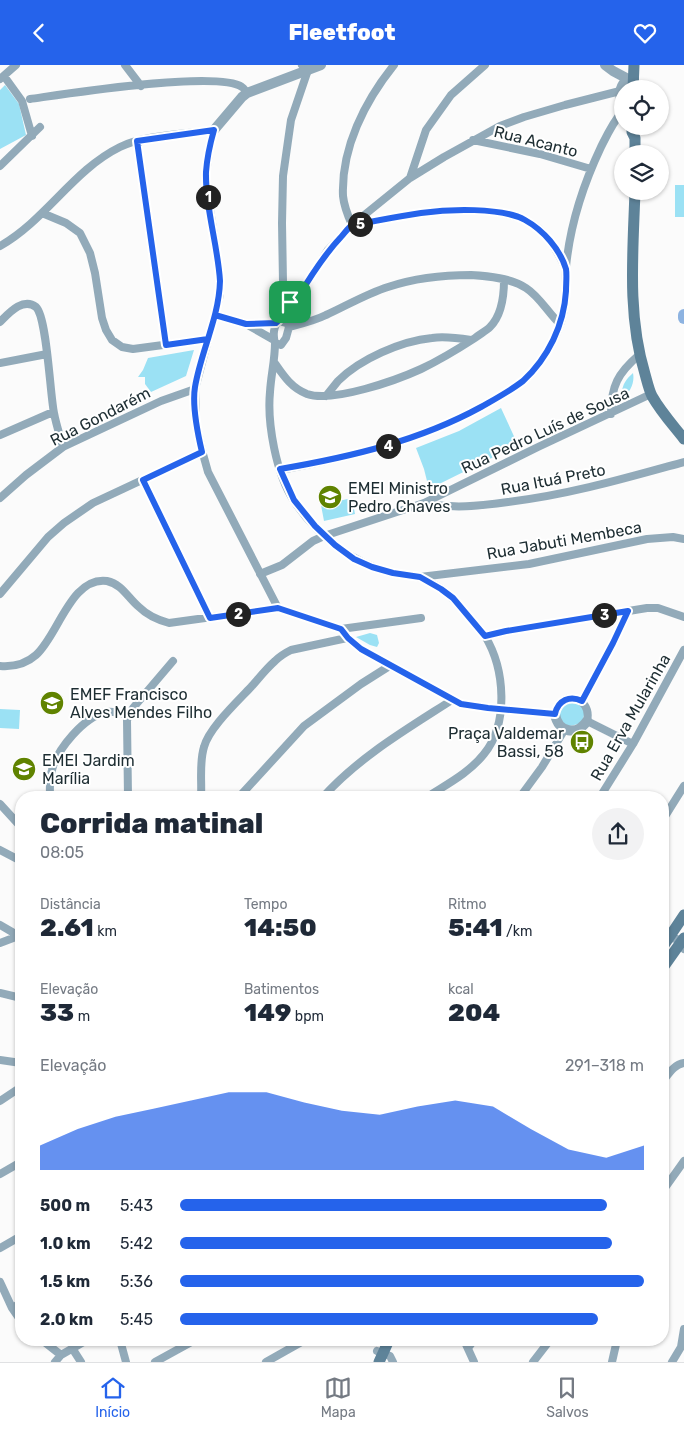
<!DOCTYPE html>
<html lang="pt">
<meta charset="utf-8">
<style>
:root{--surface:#fff;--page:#f2f2f3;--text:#1f2937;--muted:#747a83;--line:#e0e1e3;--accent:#2563eb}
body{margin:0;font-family:Rubik,sans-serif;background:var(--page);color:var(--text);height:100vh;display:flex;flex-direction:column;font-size:19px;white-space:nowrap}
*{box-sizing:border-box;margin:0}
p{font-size:16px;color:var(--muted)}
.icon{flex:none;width:28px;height:28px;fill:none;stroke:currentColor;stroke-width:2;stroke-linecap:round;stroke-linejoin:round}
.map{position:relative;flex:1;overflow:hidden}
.drawer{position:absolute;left:15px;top:726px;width:654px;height:555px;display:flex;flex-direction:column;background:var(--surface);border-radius:20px;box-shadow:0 1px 4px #0004}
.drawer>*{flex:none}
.fabs{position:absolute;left:614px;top:15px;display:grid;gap:10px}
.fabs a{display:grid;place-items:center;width:55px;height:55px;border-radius:50%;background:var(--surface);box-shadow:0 1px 4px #0004;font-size:25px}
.pin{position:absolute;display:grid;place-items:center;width:42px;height:42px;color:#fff;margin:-21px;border-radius:10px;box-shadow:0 2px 8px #0006}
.km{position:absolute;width:25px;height:25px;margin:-12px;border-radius:50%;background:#222;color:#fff;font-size:14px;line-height:25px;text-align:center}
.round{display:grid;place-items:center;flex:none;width:52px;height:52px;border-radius:26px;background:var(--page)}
.headline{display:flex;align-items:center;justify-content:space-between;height:85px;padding:0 25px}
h1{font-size:28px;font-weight:800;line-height:38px}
.metrics{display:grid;grid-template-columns:repeat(3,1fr);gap:8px;height:85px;padding:5px 25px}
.metrics div{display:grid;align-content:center}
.metrics b{font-size:25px;font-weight:800}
.metrics small{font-size:14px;font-weight:400}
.metrics p{font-size:14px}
.chart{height:140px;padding:10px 25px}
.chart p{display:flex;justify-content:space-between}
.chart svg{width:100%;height:90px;margin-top:5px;fill:var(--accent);opacity:.7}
ul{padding:0 25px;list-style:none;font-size:16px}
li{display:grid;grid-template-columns:80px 60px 1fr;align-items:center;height:38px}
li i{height:12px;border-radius:6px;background:var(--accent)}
header{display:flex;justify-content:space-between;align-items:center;height:65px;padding:0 25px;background:var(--accent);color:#fff;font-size:22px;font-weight:800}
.menu{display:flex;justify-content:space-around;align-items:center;height:70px;border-top:1px solid var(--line);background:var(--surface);font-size:14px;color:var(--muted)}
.menu a{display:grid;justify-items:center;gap:2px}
.menu .current{color:var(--accent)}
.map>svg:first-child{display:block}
.park{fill:#9be1f4}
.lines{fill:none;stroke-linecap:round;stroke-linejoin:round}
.river{stroke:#8db3e1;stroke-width:12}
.minor{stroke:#92aab9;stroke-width:8}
.tertiary{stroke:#92aab9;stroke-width:10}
.secondary{stroke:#5e8399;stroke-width:11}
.route-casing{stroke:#fff;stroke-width:10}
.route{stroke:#2563eb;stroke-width:6}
.labels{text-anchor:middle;stroke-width:4;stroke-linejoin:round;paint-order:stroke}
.street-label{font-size:16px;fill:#1d2d32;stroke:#fff}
.poi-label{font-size:16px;fill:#1d2d32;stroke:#fff;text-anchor:start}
</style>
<header><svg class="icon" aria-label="back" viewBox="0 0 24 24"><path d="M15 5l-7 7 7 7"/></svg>Fleetfoot<svg class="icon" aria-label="heart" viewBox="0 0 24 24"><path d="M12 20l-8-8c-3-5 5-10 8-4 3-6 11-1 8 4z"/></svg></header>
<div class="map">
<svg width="684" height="1297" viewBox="0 0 684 1297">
<rect width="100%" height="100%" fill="#fbfbfb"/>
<path class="park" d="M5,20L19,39L26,70L0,84V25Z
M675,120H684V152H675Z
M194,285L186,311L151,327L145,319V312H138L143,305L148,293Z
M633,308C635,318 630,327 623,333C620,323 625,315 633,308Z
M501,343L518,380L429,424L424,404L416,383L459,366Z
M352,433L355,449L324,456L321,440Z
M370,568L377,570L379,578L377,582L370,580L356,572Z
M568,636H577L585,646L582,658L566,662L558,649L561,642Z
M0,644L20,645L19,664L0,663Z"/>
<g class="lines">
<path class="river" d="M684,250V253"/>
<path class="minor" d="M125,0L141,21
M394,0C365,36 341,83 343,131C344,141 348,151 352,160C400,151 497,130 538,163C551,174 559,189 566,204
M4,11L22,36L32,71
M0,14L16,0
M30,34C66,29 217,5 242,22C244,23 246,27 247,28
M473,75L540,89L591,104
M137,76L166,280
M0,101L40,62
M410,113L426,65L451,30L485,0
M42,148L66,158L80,168L90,188L95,208L102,253L106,265L112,275L122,282L133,284L208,274
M0,181C46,155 73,105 120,82C144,70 187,69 214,65L210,80L206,109L207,125L219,203L220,230L195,324L196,357L203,389L208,407L278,543L341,564L421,553
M295,241L288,233L283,217L282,158L283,111L291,55L308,5L302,0
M215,250L246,259L274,275
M279,256L287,258L289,262L286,273L281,280L275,278C273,271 273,261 279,256Z
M279,256L287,240L293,236
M0,257C9,248 23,232 36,242C47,252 50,329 54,348C56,359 60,371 63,382
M248,259L276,258
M289,260L297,234L328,185L352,160L410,113L444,92L500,61L524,52L565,40L620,26
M289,262C301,259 314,256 326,250C346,241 366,229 388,222C415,213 442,210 471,210C489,211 511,213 526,223C540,232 548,248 560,259
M275,278C275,295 271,310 270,327C267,358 276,409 294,436C317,470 351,498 392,508C401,510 410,510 418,512C426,514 435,520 442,524C451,531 458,539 465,548C472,555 480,563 485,571C505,604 509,658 484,689C469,708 447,719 427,732
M274,297C283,310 291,323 307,329C333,338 397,315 421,304C440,295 458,284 475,273C480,269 486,266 490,262C502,250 504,230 504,215
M0,298L47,289
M326,331C330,326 334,321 338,316C360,294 401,276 432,273C445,271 458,273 471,275
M611,349C611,321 618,308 639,290
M0,370L53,347
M281,405C350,392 420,376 482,341C496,333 512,326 524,315C545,295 563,265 565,236C567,224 565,213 566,202C570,160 583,120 601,82C607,70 613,57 622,47
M143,415L210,553
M0,433L26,410L63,382L161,336L195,324
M424,438C454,444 478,441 508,437C568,430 626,413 684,397
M260,509L282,500L313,476L324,471L424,438L538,382L651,329
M420,512L529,499L647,474L673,472L684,474
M0,529L48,472L64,458L93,438L202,387
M341,564L347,573L361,584L461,639L488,643L555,649C559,624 593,631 587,656L633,679
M485,571L506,566L647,543H658L684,552
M0,601C13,602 26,599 36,590C58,571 71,511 107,516C122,519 128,533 139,542C148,551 158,555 169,558L278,543
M582,636L613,578L628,546
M50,732C50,723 49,714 52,705C57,684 84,652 106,647C114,646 121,648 129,650
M128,732L127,655L133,643L173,596
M201,732C202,717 199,698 204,682C209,663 237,637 251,622C259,613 266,604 275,596C280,591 285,588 291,585L347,573
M239,732L304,661L361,619L391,600
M323,732C359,692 407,664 452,635
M520,732L542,702L565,664
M600,732L633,679L684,585
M0,739L21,762
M662,756L684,721
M0,785L21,796
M0,860L19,871
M662,869L670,873L677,874L684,884
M0,878L21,870
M0,928L21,933
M0,995L21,998
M662,1017C669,1009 673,1000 684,998
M0,1036L21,1022
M0,1109L21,1097
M662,1127L684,1096
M0,1183L21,1171
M0,1217L12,1243L21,1256
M12,1243L21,1238
M42,1275L61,1290
M120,1275L126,1297
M464,1275L474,1297
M72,1283L81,1297
M468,1283L474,1275
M377,1286L390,1291L393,1297
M55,1297L61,1290L87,1275
M155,1297L195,1275
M266,1297L305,1275
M533,1297L550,1275
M612,1297L617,1275
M672,1297L681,1282L684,1264"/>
<path class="tertiary" d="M605,0L613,6L628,14
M622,36C618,28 621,19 628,14H634
M214,65L242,32L247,28L321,0
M555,649C558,668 577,671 587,656"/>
<path class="secondary" d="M633,24L634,0
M632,61V67L635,73V89
M635,126C633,187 627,250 645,309C647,316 649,325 652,331C661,347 673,360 684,374
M662,883L684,850
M662,904L684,873
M379,1297L389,1275"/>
</g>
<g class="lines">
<g class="route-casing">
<path id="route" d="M290,237C284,243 283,253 276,258L246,259L215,250L208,274L166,280L137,76L214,65C210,79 207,93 206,107C205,142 218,181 220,216C219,253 201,286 195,322C192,340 198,370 202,387L143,415L210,553L278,543L341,564L348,573L361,584L461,639L488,643L555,649C558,635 570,630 582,636L613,578L628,546L506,566L485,571L453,533L441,524L420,512L393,508L372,502L354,494L335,480L315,461L294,435L280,404C350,392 419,376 481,342C495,334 510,326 523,316C548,293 564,260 566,226C566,219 567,210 566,204C560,184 543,165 525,155C501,142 449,144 421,148C402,151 384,154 365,158C361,159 355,159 351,161C347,164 344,169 341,172C323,191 310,212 297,234L295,241L290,237"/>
</g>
<use href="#route" class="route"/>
</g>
<defs>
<g id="school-disc" transform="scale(1.25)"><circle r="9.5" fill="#608300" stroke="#fff"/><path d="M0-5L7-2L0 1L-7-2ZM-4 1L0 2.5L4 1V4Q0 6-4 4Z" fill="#fff"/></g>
<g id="bus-disc" transform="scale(1.25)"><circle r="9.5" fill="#608300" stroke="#fff"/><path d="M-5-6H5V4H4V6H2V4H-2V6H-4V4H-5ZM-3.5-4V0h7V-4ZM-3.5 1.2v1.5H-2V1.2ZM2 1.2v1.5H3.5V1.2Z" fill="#fff"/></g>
</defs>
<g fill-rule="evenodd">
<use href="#school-disc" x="330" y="432"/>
<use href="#school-disc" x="52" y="638"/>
<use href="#bus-disc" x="582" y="677"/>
<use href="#school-disc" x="24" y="704"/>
</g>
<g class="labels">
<g class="street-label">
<text transform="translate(536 76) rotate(14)" y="6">Rua Acanto</text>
<text transform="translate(100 351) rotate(-27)" y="6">Rua Gondarém</text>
<text transform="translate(545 365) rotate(-25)" y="6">Rua Pedro Luís de Sousa</text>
<text transform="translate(553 414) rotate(-11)" y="6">Rua Ituá Preto</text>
<text transform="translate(564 475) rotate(-10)" y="6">Rua Jabuti Membeca</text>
<text transform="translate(630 652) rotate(-60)" y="6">Rua Erva Mularinha</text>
</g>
<g class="poi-label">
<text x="348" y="429">EMEI Ministro<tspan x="348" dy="18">Pedro Chaves</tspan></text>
<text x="70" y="635">EMEF Francisco<tspan x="70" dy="18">Alves Mendes Filho</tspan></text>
<text x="564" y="674" text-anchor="end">Praça Valdemar<tspan x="564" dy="18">Bassi, 58</tspan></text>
<text x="42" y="701">EMEI Jardim<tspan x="42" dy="18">Marília</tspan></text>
</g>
</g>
</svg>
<div class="fabs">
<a><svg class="icon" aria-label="locate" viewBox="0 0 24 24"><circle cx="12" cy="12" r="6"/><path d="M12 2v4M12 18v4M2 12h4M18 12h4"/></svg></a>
<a><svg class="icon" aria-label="layers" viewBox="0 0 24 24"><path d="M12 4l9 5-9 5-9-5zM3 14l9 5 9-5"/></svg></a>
</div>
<div class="pin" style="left:290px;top:237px;background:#1e9e55"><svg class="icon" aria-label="arrive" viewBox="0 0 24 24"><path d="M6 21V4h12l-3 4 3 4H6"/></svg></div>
<b class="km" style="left:208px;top:132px">1</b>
<b class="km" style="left:238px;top:549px">2</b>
<b class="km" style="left:604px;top:550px">3</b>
<b class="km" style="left:388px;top:381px">4</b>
<b class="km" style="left:360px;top:159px">5</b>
<section class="drawer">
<div class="headline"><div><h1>Corrida matinal</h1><p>08:05</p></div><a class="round"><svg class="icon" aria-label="share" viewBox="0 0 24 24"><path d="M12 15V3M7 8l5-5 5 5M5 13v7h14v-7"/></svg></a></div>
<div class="metrics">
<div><p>Distância</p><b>2.61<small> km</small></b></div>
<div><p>Tempo</p><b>14:50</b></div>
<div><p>Ritmo</p><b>5:41<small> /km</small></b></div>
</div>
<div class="metrics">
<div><p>Elevação</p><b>33<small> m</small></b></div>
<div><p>Batimentos</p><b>149<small> bpm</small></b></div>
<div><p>kcal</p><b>204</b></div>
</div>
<div class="chart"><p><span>Elevação</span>291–318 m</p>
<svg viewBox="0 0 160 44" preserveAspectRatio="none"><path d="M0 44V32L10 24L20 18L30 14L40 10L50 6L60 6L70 11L80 15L90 17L100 13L110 10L120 13L130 24L140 34L150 38L160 32V44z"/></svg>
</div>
<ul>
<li><b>500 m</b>5:43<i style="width:92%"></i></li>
<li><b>1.0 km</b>5:42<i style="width:93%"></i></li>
<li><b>1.5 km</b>5:36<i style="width:100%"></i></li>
<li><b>2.0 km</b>5:45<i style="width:90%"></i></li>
</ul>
</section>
</div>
<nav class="menu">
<a class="current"><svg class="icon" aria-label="home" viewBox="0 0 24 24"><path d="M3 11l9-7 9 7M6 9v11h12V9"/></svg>Início</a>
<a><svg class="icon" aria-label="map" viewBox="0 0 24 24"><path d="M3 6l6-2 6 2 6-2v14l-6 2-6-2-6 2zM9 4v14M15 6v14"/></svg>Mapa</a>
<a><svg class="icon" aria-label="saved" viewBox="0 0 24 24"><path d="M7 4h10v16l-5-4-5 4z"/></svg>Salvos</a>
</nav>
